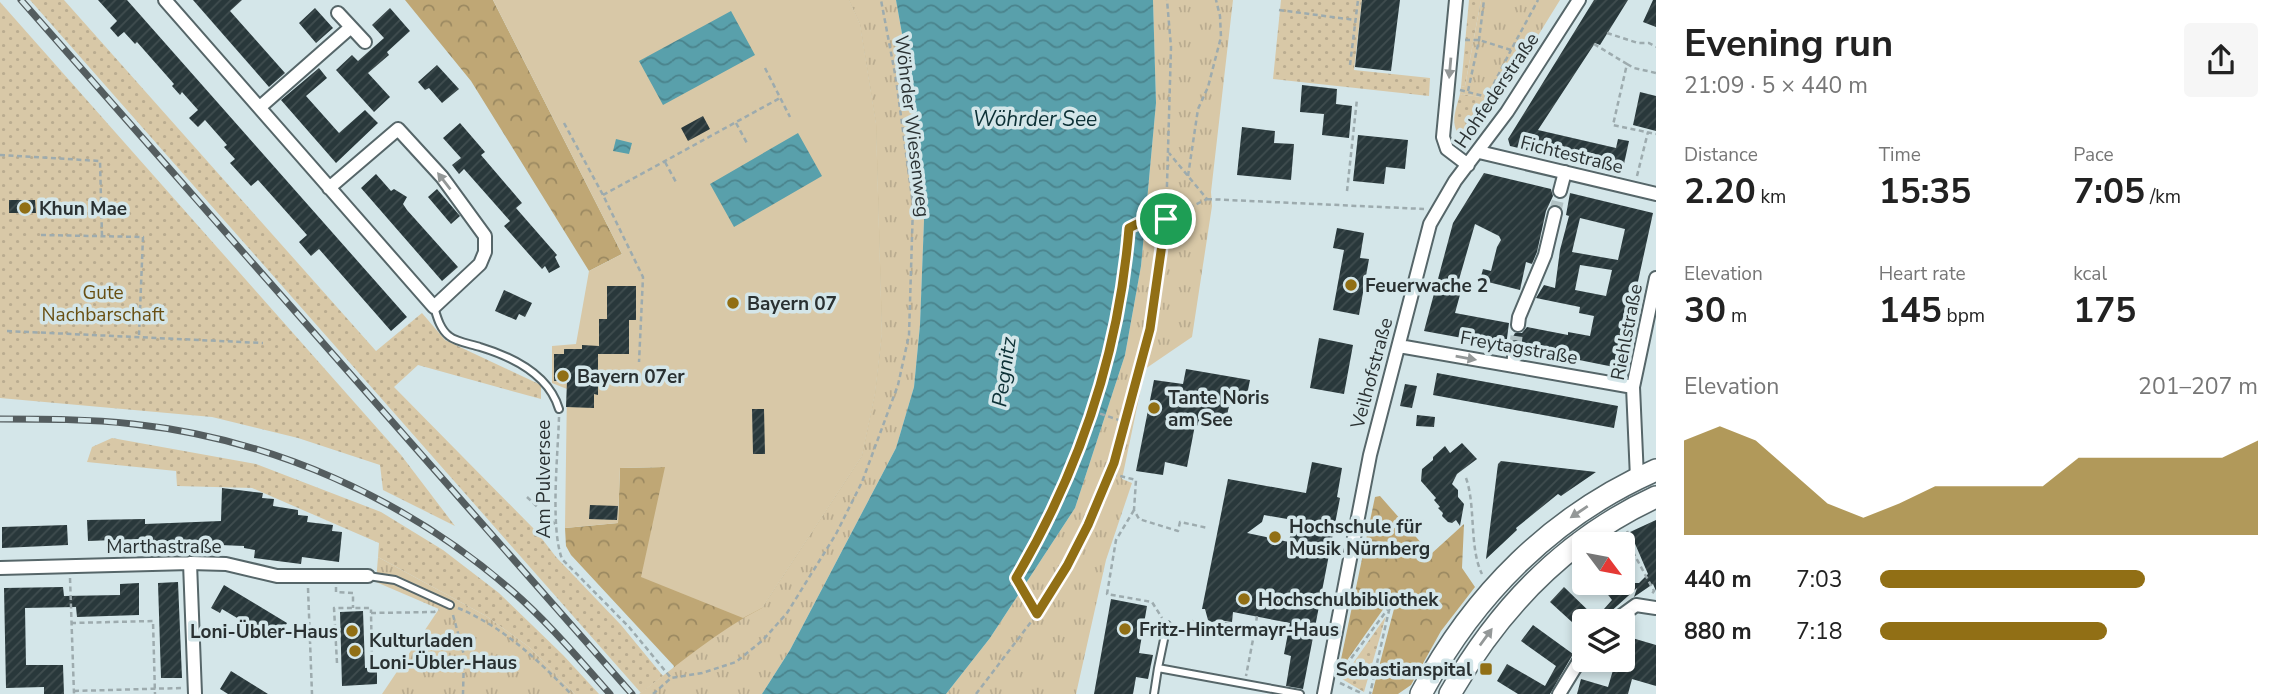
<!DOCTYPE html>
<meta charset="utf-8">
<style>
:root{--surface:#fff;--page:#f6f6f6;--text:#222;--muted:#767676;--accent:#916f15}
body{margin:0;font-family:"Nunito Sans",sans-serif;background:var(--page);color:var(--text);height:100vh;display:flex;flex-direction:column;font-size:26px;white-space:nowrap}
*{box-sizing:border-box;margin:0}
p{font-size:23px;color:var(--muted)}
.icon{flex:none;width:38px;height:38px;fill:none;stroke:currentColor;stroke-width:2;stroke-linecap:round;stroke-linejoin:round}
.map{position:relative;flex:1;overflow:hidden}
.details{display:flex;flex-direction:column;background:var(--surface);width:630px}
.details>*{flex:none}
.needle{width:46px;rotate:122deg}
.buttons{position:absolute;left:1572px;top:532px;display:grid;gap:14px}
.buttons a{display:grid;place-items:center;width:63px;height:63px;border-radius:7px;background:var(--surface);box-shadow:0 4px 10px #0003;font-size:35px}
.pin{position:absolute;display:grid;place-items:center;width:60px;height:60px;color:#fff;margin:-30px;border:4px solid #fff;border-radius:50%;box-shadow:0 2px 7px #0007}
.round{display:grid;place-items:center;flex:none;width:74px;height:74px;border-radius:7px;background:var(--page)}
.summary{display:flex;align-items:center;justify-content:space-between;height:119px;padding:0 28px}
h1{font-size:38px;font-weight:700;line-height:52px}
.stats{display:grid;grid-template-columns:repeat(3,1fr);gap:10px;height:119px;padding:7px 28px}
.stats div{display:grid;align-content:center}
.stats b{font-size:35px;font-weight:700}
.stats small{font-size:19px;font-weight:400}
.stats p{font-size:19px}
.chart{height:196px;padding:14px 28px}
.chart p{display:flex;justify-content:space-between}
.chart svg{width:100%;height:126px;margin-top:7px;fill:var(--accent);opacity:.7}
ul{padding:0 28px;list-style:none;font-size:23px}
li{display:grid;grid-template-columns:112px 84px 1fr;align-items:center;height:52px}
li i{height:18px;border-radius:9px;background:var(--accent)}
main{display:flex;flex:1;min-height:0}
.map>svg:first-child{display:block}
.grass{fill:url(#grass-dots)}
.forest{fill:url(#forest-crowns)}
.park{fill:url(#park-tufts)}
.pitch{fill:#d8c8a7}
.water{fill:url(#water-waves)}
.building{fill:url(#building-hatch);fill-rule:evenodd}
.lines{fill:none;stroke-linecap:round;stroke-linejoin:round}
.minor-tunnel{stroke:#b2c2c4;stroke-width:12;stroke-dasharray:12 6;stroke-linecap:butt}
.service-casing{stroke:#566669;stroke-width:10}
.minor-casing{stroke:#566669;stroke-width:16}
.primary-casing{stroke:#566669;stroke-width:24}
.path{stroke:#9dabae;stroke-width:2.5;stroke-dasharray:5 3.5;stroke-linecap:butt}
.service{stroke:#fff;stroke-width:6}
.minor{stroke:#fff;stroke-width:12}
.primary{stroke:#fff;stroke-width:21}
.rail-casing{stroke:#545d5f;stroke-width:7}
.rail{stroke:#d4e6e9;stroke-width:4.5;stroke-dasharray:13;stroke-linecap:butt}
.oneway{fill:#949898}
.route-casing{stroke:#fff;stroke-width:14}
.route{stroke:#916f15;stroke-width:9}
.poi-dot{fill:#916f15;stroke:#d4e6e9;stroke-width:2.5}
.labels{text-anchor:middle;stroke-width:7;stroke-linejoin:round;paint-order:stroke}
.street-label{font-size:19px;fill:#2a3132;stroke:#d4e6e9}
.poi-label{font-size:19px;font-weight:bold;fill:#2a3132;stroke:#d4e6e9;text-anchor:start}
.park-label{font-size:19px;fill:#684f12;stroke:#d4e6e9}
.water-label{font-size:21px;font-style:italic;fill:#0c3035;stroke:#d4e6e9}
</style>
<main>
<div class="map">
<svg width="1656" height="694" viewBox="0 0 1656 694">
<defs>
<pattern id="grass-dots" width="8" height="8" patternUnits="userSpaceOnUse" patternTransform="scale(1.75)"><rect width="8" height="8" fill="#d8c8a7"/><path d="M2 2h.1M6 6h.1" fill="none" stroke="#baac90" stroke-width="1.8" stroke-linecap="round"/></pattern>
<pattern id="forest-crowns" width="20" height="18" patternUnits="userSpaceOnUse" patternTransform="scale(1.75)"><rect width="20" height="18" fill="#bfa775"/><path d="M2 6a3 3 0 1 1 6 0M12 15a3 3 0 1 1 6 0" fill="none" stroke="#9b8961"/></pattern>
<pattern id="park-tufts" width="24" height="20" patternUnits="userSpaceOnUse" patternTransform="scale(1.75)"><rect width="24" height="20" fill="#d8c8a7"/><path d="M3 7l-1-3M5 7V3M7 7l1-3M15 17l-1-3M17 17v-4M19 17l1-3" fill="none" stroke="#baac90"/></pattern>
<pattern id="water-waves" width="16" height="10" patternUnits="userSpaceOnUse" patternTransform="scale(1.75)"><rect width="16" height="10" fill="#59a0ab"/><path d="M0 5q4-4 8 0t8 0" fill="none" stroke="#4a838c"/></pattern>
<pattern id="building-hatch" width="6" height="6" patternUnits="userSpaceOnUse" patternTransform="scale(1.75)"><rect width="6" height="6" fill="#29383b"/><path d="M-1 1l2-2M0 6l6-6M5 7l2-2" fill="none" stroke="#404d4f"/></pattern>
</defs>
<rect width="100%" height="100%" fill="#d4e6e9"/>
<path class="grass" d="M30,0H64L376,351L422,313L445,340L541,385V399L418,365L394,387L536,531L556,557L621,625L663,676L641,693Z
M1281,0H1362L1354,70L1430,78L1429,96L1273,79Z
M1469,0H1481L1465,86L1461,87Z
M0,2L401,455L455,526L383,490L380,465L298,438L212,417L0,398Z
M1460,94L1481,97L1494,107L1470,138H1463C1448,127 1456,110 1460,94Z
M112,438L256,464L381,512L443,550L499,593L563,655L599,694H575L529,647L486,616L378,557L379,543L252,488L177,486L176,471L87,462L92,447Z
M1386,616L1364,692L1342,679Z"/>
<path class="forest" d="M405,0H493L622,254L589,271L471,81Z
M849,0H896L920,325L762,694L670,684L674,666L571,555L566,546L565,528L618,523L620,468L665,467L762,608L862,456L875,394L882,334L876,123L860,24Z
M1380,496L1431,554L1464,524L1462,568L1475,587L1441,631L1411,685L1398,694H1372L1395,605L1389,601L1343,666L1340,664L1375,497Z"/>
<path class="park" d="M849,0H896L909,73L925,194L920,325L914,387L896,448L790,650L762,694H639C679,664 717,631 762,608L862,456L875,394L882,334L876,123L860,24Z
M1153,0H1233L1211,192L1212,206L1192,337L1145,369L1122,479L1132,483L1106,560L1076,694H946L990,638L1075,508L1125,355L1141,266L1156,103Z
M1481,0H1560L1494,107L1481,97L1460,94L1461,87L1465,86Z
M378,557L486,616L529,647L575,694H382L439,609L376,582Z"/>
<path class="pitch" d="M493,0H849L860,24L876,123L882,334L875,394L862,456L762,608L743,618L641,577L665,467L620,468L618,523L565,528L567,389L552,383V346L576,344L589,271L622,254Z"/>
<path class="water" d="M896,0H1153L1156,103L1141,266L1125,355L1075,508L990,638L946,694H762L790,650L896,448L914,387L920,325L925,194L909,73Z
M731,11L755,55L663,105L639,61Z
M798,133L822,176L734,227L710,184Z
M616,139L632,143L629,154L613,151Z"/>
<path class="building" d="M98,0H127L407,317L391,331L319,249L311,256L299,242L307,235L258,180L251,186L230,163L235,159L224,147L227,145L205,120L198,127L189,118L198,110L182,92L180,95L172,86L174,84L137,42L135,44L124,32L118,37L110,28L117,21Z
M193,0H242L230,11L285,73L269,87Z
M1362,0H1400L1391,71L1355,67Z
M1594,0H1628L1600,45L1595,43L1538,130L1616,148L1618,139L1629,141L1622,173L1510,146L1508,139Z
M1653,0H1656V27L1643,22Z
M315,8L333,28L316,43L299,23Z
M390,8L410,31L387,52L389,55L368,73L390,97L374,112L336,70L352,55L358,61L384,38L372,25Z
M437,65L459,89L442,103L429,88L425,90L418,82Z
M319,68L327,78L306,96L339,133L365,110L378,123L336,163L281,100Z
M1302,85L1337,89L1336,104L1352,106L1349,138L1322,135L1324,114L1300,112Z
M1640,92L1656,96V131L1633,125Z
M703,116L710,129L688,141L681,128Z
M460,123L485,152L481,155L522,203L516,208L557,255L555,257L560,267L549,273L545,266L542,269L504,226L510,221L464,169L459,174L452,165L461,158L443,138Z
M1242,127L1275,131L1274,143L1294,144L1291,180L1237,175Z
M1358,135L1408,140L1405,169L1386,167L1384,184L1353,181Z
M1484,173L1551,189L1553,196L1546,211L1537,252L1532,264L1526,262L1520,290L1480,280L1483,269L1491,271L1497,247L1501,240L1499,236L1475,224L1456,290L1461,291L1455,313L1509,323L1506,346L1424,331L1453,223Z
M376,174L391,191L394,189L407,197L403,204L407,210L458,267L442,281L361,188Z
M437,189L460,216L451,224L428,197Z
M1570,193L1653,213L1619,368L1524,349L1521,341L1511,340L1515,333H1522L1527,327L1568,335V332L1590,336L1594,316L1579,313L1580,307L1536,298L1544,285L1555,288L1560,250L1569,216L1566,215ZM1580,218L1625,229L1618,260L1572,252ZM1580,265L1612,270L1606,296L1575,290Z
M9,200H35L36,213H9Z
M1337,228L1364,233L1360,258L1369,259L1359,315L1333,310L1344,250L1333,248Z
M607,286H636V320H629V354H598V395L594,394V408L566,407L567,381H554V354H564V349H582V345L599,346V319H607Z
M504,290L532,303L525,317L519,314L516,320L495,311Z
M1319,338L1353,345L1344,394L1310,388Z
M1186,369L1250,380L1245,405L1230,402L1224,428L1195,425L1187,467L1165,462L1163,475L1136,471L1154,380L1183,384Z
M1437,373L1618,406L1614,428L1433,395Z
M1405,384L1417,386L1412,408L1400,406Z
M752,409H764L765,454H753Z
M1417,415L1435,417L1434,427L1416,426Z
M1462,443L1477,459L1457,474L1452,484L1458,490V497L1464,504L1460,526L1456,520L1452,523L1448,522L1442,516L1443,513L1438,508L1440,507L1434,500L1436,498L1421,481L1422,469L1433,460V457L1445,446L1450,453Z
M1501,461L1596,472L1561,496L1558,494L1516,528L1517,530L1486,559L1498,464Z
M1312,462L1342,468L1337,497L1340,498L1303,689L1286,686L1291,656L1284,654L1290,623L1233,612L1232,622L1219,620L1212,622L1208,620L1205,609H1202L1228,479L1306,493ZM1264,515L1293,520L1289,542L1247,533L1262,522Z
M222,488L263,493L262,498L274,499L273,506L298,510V515L308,516L307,522L333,525L332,531L342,532L339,562L302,557L301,564L254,558L255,550L244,548V546L220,545V542L157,544L140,543L139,539L88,541L87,520L145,519V524L221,521Z
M590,505L618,506L617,520L589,519Z
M1656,520V591L1653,584L1634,597L1637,588L1608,614L1605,621H1584V633L1550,602L1564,587L1596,618L1612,600L1599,583H1639L1648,574L1630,532Z
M67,525L68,545L2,548V527Z
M178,582L182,678H161L158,583Z
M139,583V615L77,617L76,607L25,608L26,665H63L64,694H44V687L6,688L4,588L63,587L64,596L120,595V584Z
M224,585L287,623L276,641L222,609L220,613L211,608Z
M1111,599L1147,606L1139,653L1153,655L1148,679L1136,677L1133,694H1094Z
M363,611L365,668L377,667V684L342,686L340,612Z
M1533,625L1573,654L1550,694H1518L1497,681L1507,664L1545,686L1556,666L1521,641Z
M1622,635L1656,645V686L1632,679L1628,694H1577L1581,679L1608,687L1616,660H1622Z
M231,671L268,694H228L220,689Z"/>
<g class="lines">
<path class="minor-tunnel" d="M1555,213L1560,191
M1515,348L1518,325"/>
<g class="service-casing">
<path id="service" d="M434,307C437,317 440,329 449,336C456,342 471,344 480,347C513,357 549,375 559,409
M368,576L395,580L450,605
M1167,625L1158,668L1300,694
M1154,694L1158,668"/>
</g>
<g class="minor-casing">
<path id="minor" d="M165,0C255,102 344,205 434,307L480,264L485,252V236L442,177L398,129L329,188
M1456,0L1443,137L1447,149L1468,165
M338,13L365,42
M260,107L351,27
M1479,152L1656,194
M1560,191L1565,172
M1518,325L1519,317L1545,255L1555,213
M1399,346L1633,387
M1513,366L1515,348
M1637,478L1633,387L1656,278
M190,563L195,694
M0,568L190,563L226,564L277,576H368
M1614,621L1636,605L1656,608
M1324,694L1370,455L1430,224L1455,181L1507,112L1579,0
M1559,694L1584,653"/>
</g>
<g class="primary-casing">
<path id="primary" d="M1421,694C1473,595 1553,515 1656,470
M1450,694C1499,608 1565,539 1656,497"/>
</g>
<path class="path" d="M1279,10L1355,20
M1607,33L1638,43H1649L1656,47
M1465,40H1479L1511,50L1538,0
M1594,44L1627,64L1613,125L1656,134
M1627,64L1634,68L1656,73
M1350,65L1358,0
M765,68L790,117
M1460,90L1487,97L1511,50
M1468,91L1479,40L1484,0
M564,123L603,195L643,277L639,362
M736,123L748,145
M0,155L100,161L102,236
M665,162L677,184
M1188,176L1198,109L1208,87L1221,37L1220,16L1216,0
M1637,176L1648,132
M1347,191L1357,99
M603,195L780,98
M1207,199L1424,209
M1166,219L1207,199L1169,153
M1129,227L1130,219
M41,235L143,237L139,335
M7,331L263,343
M1092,411L1125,422
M559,417C558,454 550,527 562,559L629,627L671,678
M1112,474L1136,480L1134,510L1139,519L1178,531L1180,522L1208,528
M1466,478C1476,506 1469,548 1482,574
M527,497L556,525
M1134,510L1116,540L1107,594L1152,602L1162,618
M1627,531L1631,539L1627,541L1654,591L1651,595
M70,578L74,694
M1011,585L1016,578
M336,587V592L353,593V608
M308,588L312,694
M458,608C503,627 537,659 571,694
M1037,614L1016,578C1079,471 1119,352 1129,227L1167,209
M453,615L464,655L463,694
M1192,621L1215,625L1220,622L1255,629L1246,676
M71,623L153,621L155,694
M1255,629L1257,616
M337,663L334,608H371V613
M372,664L371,613L434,612L439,610
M1341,672L1390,606L1370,694
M1340,683L1363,694
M74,691L181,688
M653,694L671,678L702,673L736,662L763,640L787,613L836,534L862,482L898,385L909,335L913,205L896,79L881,0
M976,694L1037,614L1067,566L1114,463L1150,329L1166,219L1171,47L1167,0"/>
<use href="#service" class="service"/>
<use href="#minor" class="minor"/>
<use href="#primary" class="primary"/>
<g class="rail-casing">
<path id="rail" d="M21,0L632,694
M0,419C44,419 89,419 133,424C272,439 405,498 511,590C548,622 578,658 610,694"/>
</g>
<use href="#rail" class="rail"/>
</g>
<defs><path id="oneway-solid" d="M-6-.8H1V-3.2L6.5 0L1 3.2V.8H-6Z" transform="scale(1.75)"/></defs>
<g class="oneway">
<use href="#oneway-solid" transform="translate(1450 68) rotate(95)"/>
<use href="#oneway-solid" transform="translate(444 181) rotate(-128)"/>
<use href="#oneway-solid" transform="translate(1466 358) rotate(10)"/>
<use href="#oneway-solid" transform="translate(1579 512) rotate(146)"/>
<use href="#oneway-solid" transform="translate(1486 637) rotate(-54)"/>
</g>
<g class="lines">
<g class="route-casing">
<path id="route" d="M1167,209L1150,329L1114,463L1088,525L1067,566L1037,614L1016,578C1079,471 1119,352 1129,228Z"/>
</g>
<use href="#route" class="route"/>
</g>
<g class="poi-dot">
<circle cx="25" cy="208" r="7"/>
<circle cx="1351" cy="285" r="7"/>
<circle cx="733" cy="303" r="7"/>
<circle cx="563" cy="376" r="7"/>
<circle cx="1154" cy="408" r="7"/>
<circle cx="1275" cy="537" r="7"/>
<circle cx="1244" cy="599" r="7"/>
<circle cx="1125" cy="629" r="7"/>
<circle cx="352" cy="631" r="7"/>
<circle cx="355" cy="651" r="7"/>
<rect x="1479" y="662" width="14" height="14" rx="3.5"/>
</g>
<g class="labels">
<g class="street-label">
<text transform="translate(1496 90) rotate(-56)" y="7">Hohfederstraße</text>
<text transform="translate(913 126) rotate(83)" y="7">Wöhrder Wiesenweg</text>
<text transform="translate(1572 154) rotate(14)" y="7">Fichtestraße</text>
<text transform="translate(1626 332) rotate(-79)" y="7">Riehlstraße</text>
<text transform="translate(1519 347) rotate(10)" y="7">Freytagstraße</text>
<text transform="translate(1371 373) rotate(-75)" y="7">Veilhofstraße</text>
<text transform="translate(543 479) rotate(-90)" y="7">Am Pulversee</text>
<text x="164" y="553">Marthastraße</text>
</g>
<g class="poi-label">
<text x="39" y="215">Khun Mae</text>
<text x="1365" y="292">Feuerwache 2</text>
<text x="747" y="310">Bayern 07</text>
<text x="577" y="383">Bayern 07er</text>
<text x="1168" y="404">Tante Noris<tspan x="1168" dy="22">am See</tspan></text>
<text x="1289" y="533">Hochschule für<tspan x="1289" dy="22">Musik Nürnberg</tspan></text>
<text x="1258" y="606">Hochschulbibliothek</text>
<text x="1139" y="636">Fritz-Hintermayr-Haus</text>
<text x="338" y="638" text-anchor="end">Loni-Übler-Haus</text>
<text x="369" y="647">Kulturladen<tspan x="369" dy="22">Loni-Übler-Haus</tspan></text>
<text x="1472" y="676" text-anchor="end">Sebastianspital</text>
</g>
<g class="park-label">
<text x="103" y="299">Gute<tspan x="103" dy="22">Nachbarschaft</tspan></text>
</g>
<g class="water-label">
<text x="1035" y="126">Wöhrder See</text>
<text transform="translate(1004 372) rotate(-82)" y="7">Pegnitz</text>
</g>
</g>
</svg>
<div class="buttons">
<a><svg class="needle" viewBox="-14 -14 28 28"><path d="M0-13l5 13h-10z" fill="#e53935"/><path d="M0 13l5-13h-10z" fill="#767676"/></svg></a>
<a><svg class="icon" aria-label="layers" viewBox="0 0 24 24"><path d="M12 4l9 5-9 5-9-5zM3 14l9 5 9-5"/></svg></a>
</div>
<div class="pin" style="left:1166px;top:219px;background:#1e9e55"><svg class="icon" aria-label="arrive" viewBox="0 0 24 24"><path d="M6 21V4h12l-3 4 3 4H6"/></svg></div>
</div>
<section class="details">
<div class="summary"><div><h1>Evening run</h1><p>21:09 · 5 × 440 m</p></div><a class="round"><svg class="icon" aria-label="share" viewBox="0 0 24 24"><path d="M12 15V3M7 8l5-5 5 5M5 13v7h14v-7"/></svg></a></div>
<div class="stats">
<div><p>Distance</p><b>2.20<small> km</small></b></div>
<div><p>Time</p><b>15:35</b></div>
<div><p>Pace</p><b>7:05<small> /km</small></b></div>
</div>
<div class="stats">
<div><p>Elevation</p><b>30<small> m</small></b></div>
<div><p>Heart rate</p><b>145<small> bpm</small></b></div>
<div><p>kcal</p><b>175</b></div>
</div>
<div class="chart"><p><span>Elevation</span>201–207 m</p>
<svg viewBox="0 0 160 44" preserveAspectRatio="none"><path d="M0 44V11L10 6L20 11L30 22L40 33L50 38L60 33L70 27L80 27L90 27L100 27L110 17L120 17L130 17L140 17L150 17L160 11V44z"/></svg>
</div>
<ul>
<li><b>440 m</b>7:03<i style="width:70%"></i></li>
<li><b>880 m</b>7:18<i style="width:60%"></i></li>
</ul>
</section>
</main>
